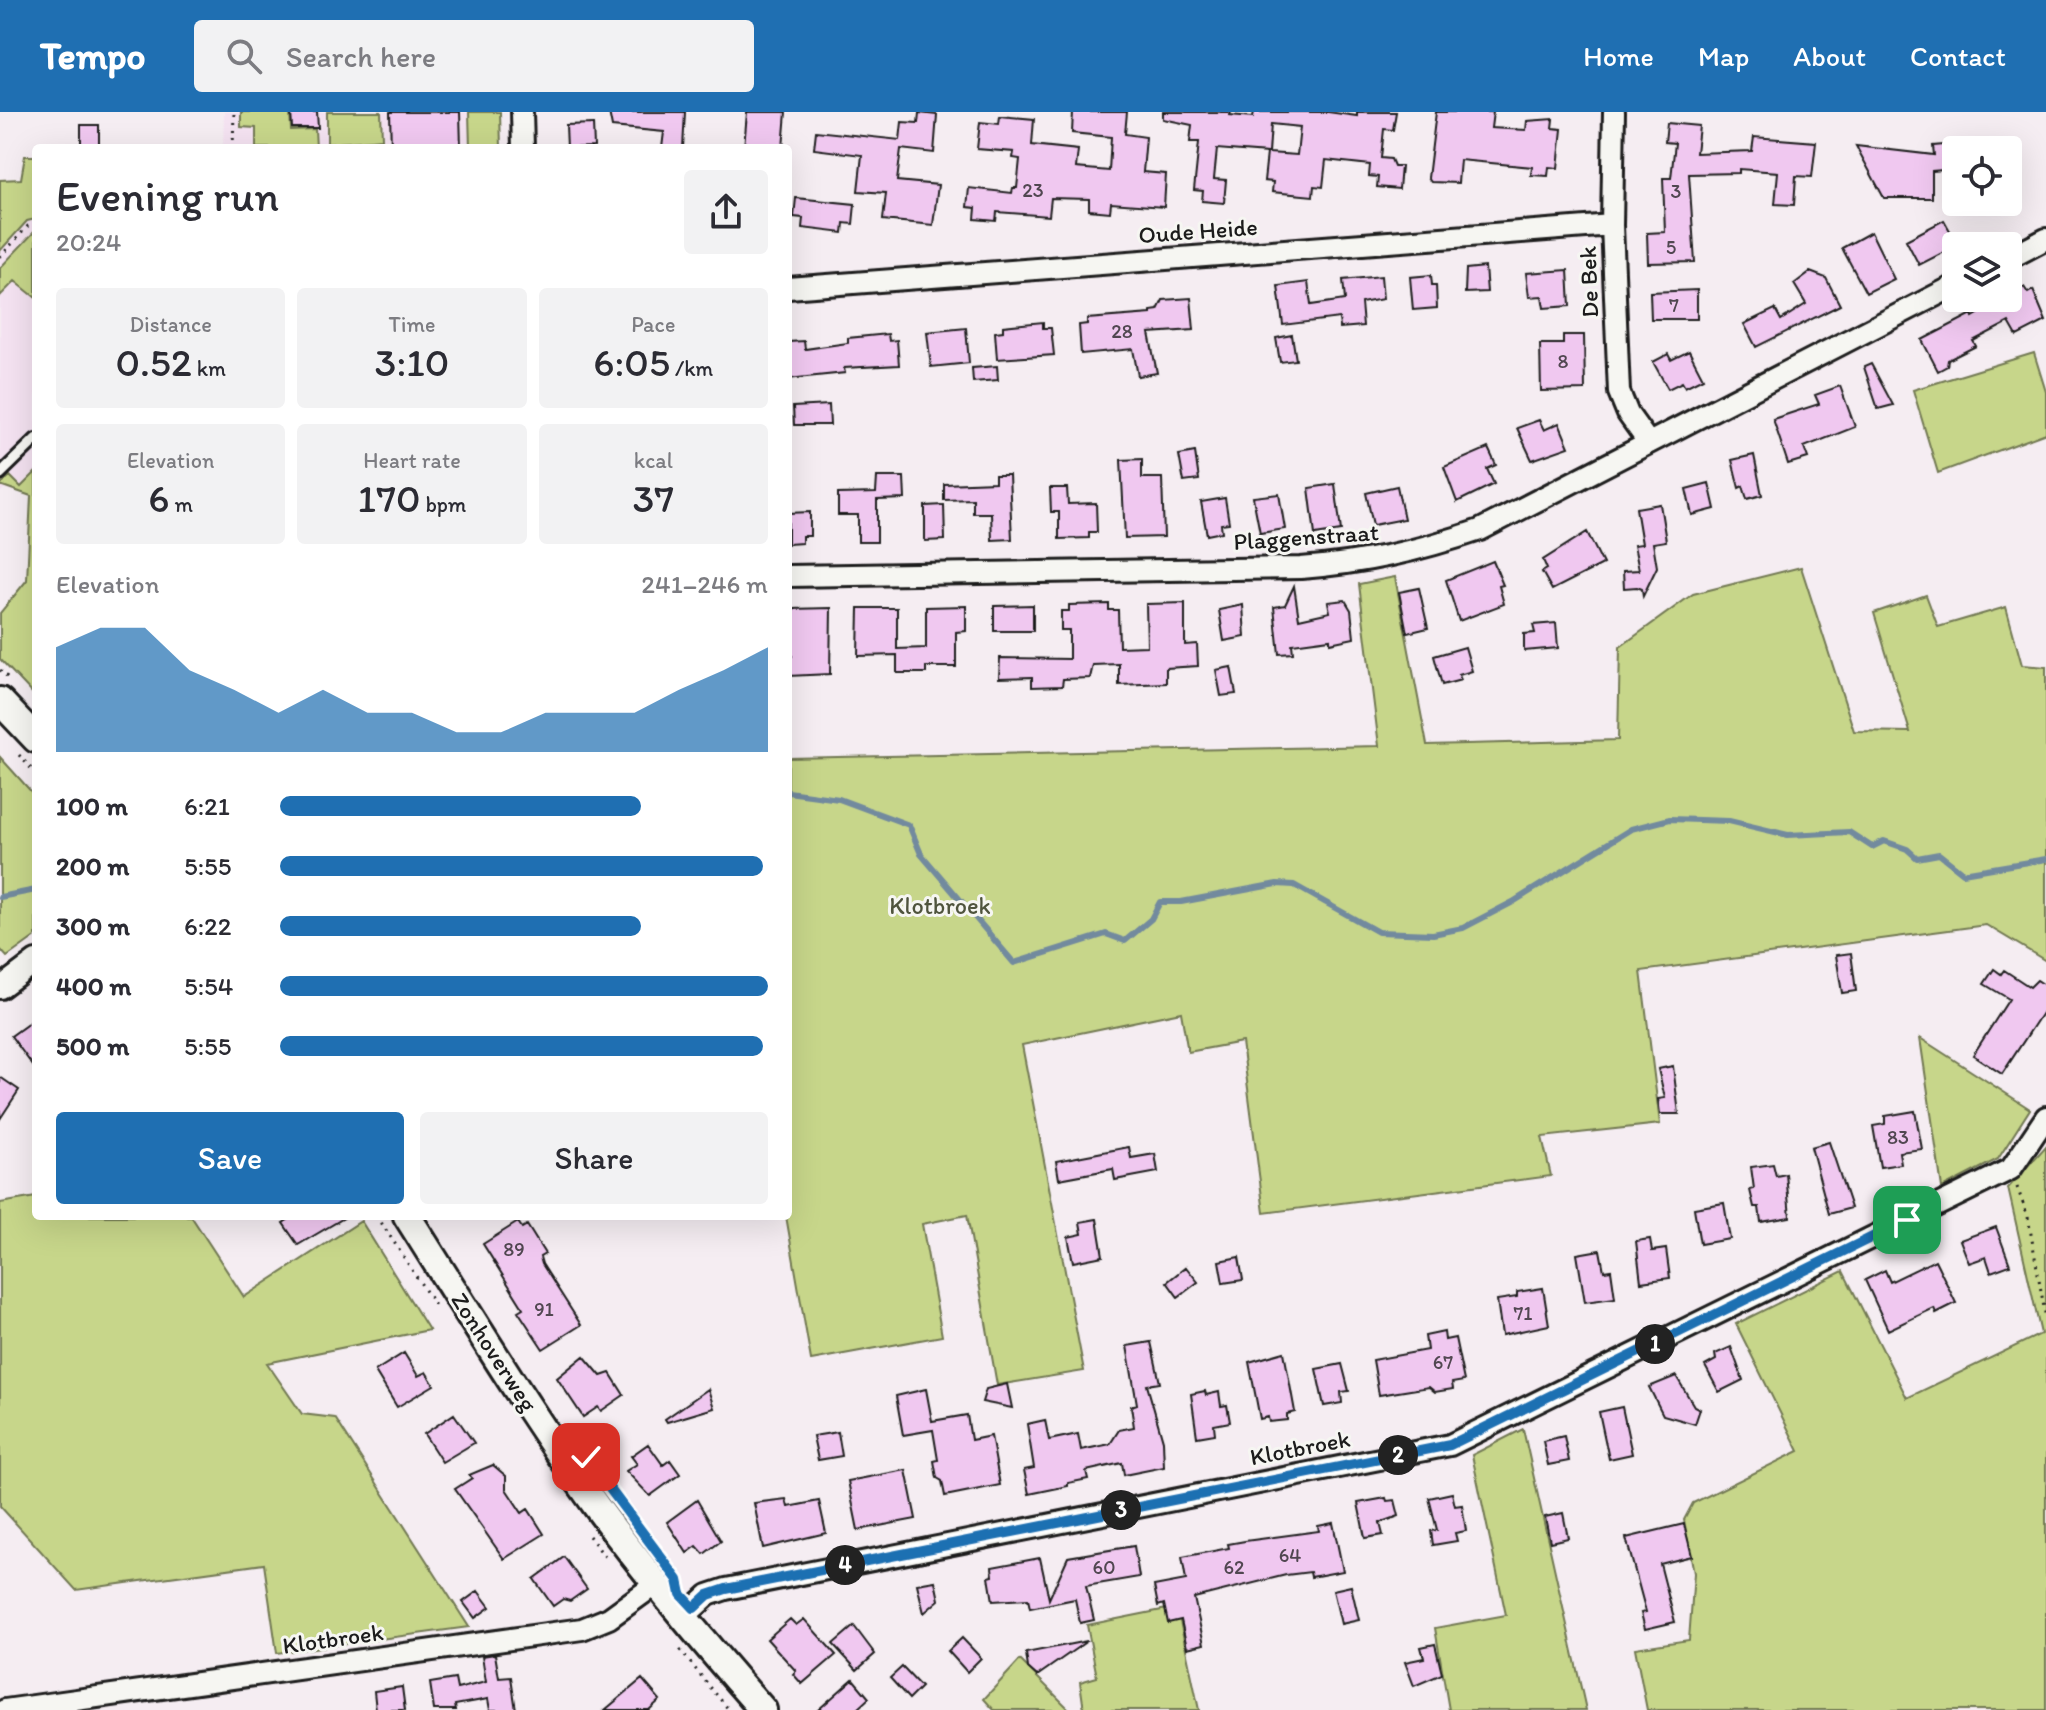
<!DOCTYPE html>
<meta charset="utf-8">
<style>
:root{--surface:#fff;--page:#f2f2f3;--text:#2b2b33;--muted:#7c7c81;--accent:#1f6fb2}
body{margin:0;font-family:Itim,sans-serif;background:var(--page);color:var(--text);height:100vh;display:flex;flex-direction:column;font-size:30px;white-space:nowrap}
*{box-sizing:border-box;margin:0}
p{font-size:26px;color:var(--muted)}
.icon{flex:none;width:44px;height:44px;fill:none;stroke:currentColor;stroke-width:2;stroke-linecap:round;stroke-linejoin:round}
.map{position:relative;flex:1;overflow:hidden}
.panel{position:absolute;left:32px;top:32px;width:760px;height:1076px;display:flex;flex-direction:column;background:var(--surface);border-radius:8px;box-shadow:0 8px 32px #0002}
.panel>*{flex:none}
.tools{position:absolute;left:1942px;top:24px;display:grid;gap:16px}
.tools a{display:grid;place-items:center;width:80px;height:80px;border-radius:8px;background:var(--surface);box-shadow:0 8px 32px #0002;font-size:40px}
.pin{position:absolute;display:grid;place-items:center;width:68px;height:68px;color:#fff;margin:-34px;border-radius:16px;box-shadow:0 4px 12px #0006}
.km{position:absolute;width:40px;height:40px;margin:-20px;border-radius:50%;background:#222;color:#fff;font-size:22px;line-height:40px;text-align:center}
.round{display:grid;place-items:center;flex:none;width:84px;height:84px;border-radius:8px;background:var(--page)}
.head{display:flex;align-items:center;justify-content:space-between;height:136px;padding:0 24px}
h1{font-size:44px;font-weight:600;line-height:60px}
.metrics{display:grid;grid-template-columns:repeat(3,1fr);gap:12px;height:136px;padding:8px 24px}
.metrics div{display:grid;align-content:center;border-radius:8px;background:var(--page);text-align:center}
.metrics b{font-size:40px;font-weight:600}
.metrics small{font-size:22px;font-weight:400}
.metrics p{font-size:22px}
.chart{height:224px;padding:16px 24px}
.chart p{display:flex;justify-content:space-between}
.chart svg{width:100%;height:144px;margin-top:8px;fill:var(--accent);opacity:.7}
.button{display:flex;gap:16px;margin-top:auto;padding:16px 24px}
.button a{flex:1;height:92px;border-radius:8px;background:var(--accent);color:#fff;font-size:32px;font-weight:600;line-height:92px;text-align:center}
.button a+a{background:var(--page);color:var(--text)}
ul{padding:0 24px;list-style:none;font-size:26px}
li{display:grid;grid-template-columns:128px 96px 1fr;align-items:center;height:60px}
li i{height:20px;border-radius:10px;background:var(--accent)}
header{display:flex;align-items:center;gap:48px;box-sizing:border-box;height:112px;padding:0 40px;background:var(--accent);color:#fff}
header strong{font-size:38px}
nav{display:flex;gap:44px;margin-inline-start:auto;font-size:28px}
.search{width:560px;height:72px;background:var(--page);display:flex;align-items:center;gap:20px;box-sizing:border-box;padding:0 28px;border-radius:8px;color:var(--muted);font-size:30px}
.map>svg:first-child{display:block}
.built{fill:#f4e2f1}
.green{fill:#c7d68a;stroke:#727953;stroke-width:2}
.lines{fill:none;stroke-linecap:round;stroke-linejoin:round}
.stream{stroke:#728a9e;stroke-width:6}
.building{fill:#f0c8f0;stroke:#1c1c1c;stroke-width:2;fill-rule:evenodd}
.lane-casing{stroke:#1c1c1c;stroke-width:16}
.street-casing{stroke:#1c1c1c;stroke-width:26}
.secondary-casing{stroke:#1c1c1c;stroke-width:32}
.path{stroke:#1c1c1c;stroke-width:3;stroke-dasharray:2 6;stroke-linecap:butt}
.lane{stroke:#f6f6f2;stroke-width:10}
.street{stroke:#f6f6f2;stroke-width:20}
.secondary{stroke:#f6f6f2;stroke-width:26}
.route-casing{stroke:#fff;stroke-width:16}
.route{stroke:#1f6fb2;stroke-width:10}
.labels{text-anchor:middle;stroke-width:6;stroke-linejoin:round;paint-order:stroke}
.number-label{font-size:20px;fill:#514751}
.street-label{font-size:24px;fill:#1c1c1c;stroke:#f6f6f2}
.park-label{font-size:24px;fill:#4f543d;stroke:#f6f6f2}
</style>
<header>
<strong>Tempo</strong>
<div class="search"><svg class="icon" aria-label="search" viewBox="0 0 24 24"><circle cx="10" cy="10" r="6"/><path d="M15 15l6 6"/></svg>Search here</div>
<nav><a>Home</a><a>Map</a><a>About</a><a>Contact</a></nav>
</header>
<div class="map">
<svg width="2046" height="1598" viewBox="0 0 2046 1598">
<rect width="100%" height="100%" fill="#f5edf2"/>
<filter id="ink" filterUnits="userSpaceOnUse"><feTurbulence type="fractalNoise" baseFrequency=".0125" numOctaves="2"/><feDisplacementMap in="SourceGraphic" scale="16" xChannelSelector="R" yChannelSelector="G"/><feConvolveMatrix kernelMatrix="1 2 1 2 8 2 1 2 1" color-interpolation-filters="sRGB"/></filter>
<g filter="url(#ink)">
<path class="built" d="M224,0H500L501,36H223Z
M25,44H36V381L31,383L4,377L0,381V115L26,85Z"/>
<path class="green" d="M241,0H290L291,18L315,17L316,36H256V16L241,15Z
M327,0H381L382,27L327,32Z
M469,0H500L501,36H470Z
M25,44H36V107L27,109L0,139V68L21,67Z
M36,118V186L15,169L0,184V156Z
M2034,241L2046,280V321L1938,361L1913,278Z
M36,360V585L0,547V501L27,468L31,384L0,373L10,364L21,375Z
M1801,455L1854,619L1910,620L1874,501L1926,483L1938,515L2006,495L2022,553L2046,555V849L1986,813L1641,859L1660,1012L1542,1025L1551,1064L1264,1101L1242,930L1188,940L1181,900L1022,933L1084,1259L997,1273L967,1103L922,1112L942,1224L811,1248L786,1104L788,646L1379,634L1359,472L1395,465L1427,633L1618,628L1620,535L1693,482Z
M0,645L36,685V824L7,845L0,837Z
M1920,926L2030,997L1998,1047L1942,1076Z
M2046,1034V1598H1647L1635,1536L1689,1528L1694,1461L1684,1408L1693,1391L1799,1339L1736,1212L1843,1159L1907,1286L2041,1222L2008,1076Z
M36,1085V1104H191L244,1185L361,1109L429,1218L267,1251L302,1302L335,1306L469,1515L277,1541L264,1452L76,1478L0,1394V1091Z
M1523,1317L1586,1598H1449L1435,1516L1506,1503L1472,1343Z
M1177,1495L1199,1598H1084L1080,1570L1097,1565L1087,1513Z
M1020,1548L1070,1598H994L984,1587Z"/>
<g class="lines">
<path class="stream" d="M788,680L839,687L909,713L921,742L1014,851L1106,822L1125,829L1151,807L1160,790H1181L1277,772L1294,773L1378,820L1433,822L1463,816L1513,790L1631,717L1670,707L1729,709L1788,723L1849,720L1872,735L1884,729L1907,737L1917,746L1939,742L1963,761L2046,747
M0,785L36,778"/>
</g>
<path class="building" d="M291,0H317L318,16H292Z
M390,0H460L461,36H391Z
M609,0H685L683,36H662L664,20L612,15Z
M747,0H786L783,36H744Z
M1073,0H1127L1125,22L1146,25L1143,60L1166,62L1164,95L1111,91L1110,100L1089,98V87L1051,86L1049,104L997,100L996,109L975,107L976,96L967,95L969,76L1012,81L1013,76H1017L1020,47L1013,46L1014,40L977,37L980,10L999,12L1000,4L1034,7L1032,33L1078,38L1076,56L1109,59L1111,25L1072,21Z
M1163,0H1231L1230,3L1253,5L1254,0H1328L1357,4V0H1396L1393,18L1384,17L1381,46L1391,47L1394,54H1401L1399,77L1377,75L1378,65L1369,64L1370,53L1326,48L1323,75L1314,74L1313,84L1272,80L1273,70L1264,69L1267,41L1217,37L1214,67L1226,68L1224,91L1202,89L1203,79L1194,78L1199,30H1190L1192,13L1163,7ZM1271,12L1300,15L1297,43L1269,41Z
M1436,0H1493L1491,16L1526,18L1527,9L1553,7L1552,16L1562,17L1558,56L1549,55L1548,64L1531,63L1532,55L1460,48L1458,71L1431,70L1428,66Z
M919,1L937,3L934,41L901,37L897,69L938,73L933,113L883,108L886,81L858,79L862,43L814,37L816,19L900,28L902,10L918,11Z
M1667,11L1699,14L1696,41L1752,39L1754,25L1816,30L1812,65L1796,64L1794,93L1775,92L1778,60L1739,57V61L1689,62L1695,150L1648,151L1647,121L1665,120L1663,66H1671L1675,31L1665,30Z
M593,12L594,35L567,36L566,13Z
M81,13H99V36H81Z
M1956,32V57L1932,59V86H1884L1856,34L1934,43L1933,34Z
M796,86L855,92L853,112L844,111L843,121L802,116L803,106L794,105Z
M1944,108L1958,133L1919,153L1906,128Z
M1871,120L1894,167L1866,181L1842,136Z
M1485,155L1487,180L1465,181L1466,157Z
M1568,158L1570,194L1544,196L1542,184L1529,185L1526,161Z
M1810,160L1826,166L1840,193L1756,235L1744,212L1775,197L1781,208L1806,192L1794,172Z
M1431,163L1432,173H1436L1437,196L1413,198L1410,165Z
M1381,164L1383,187L1361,191L1363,214L1340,216L1339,206L1283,213L1278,174L1308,170L1311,193L1345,188L1343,168Z
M2024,175L2028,181L2033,178L2046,209L2017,224L2009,210L1973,229L1976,234L1948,248L1947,254L1938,259L1922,228L1972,202L1973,205Z
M1697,178V207H1651L1650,180Z
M1191,186L1194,218L1149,221L1157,261L1138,264L1133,237L1081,242L1079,213L1087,212V207L1151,202V199L1158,198L1163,188Z
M1043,210V216H1051L1054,243L997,247L995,220L1003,219V214Z
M966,216L969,251L931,255L927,220Z
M888,222L889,229L897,228L899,253L844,256L845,261L788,267V230L804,229L805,237L848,231V226Z
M1292,223L1296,248L1280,250L1276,226Z
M1563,223H1584L1585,278L1541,279L1540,232H1563Z
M1689,239L1703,266L1685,275L1682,270L1668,277L1653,250L1668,242L1671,248Z
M1871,252L1893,293L1878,297L1864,255Z
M997,254L998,268L973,270L972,256Z
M1840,274L1855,315L1804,335L1808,346L1788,352L1773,307L1819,292L1815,283Z
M829,293L830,313H794L793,295Z
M1539,308L1544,318L1559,311L1569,335L1532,348L1517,316Z
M1488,336L1496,353L1487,357L1494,372L1457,390L1444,355Z
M1195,340L1199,368L1184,370L1179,343Z
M1754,343L1762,383L1747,387L1743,374L1739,376L1732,348Z
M1142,347V366H1162L1164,425L1125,426L1121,348Z
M995,363H1009L1012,427L992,428L991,401H973V387L944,388V372L995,370Z
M877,365H904L905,387L877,388V430H858V403H838V382L876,381Z
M1709,371L1715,397L1692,403L1686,377Z
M1335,372L1341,419L1315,423L1309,376Z
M1397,374L1404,407L1373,413L1366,381Z
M1050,376H1067L1068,392L1096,391L1097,420H1089V426L1059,427V400H1051Z
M1279,382L1285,417L1260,421L1253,385Z
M1225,386L1229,411L1221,412L1222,420L1207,423L1201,390Z
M1660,392L1666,429L1653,431L1657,455L1643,484L1642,477L1637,475L1624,476L1623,459L1639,458L1634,433L1642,432L1636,396Z
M944,393L945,428L925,429V394Z
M810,400V424H802V431L788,432V401Z
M1587,420L1603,452L1552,478L1542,460L1547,457L1543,448Z
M1493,449L1503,473L1499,474L1504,492L1459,509L1446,468Z
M1294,474L1299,507L1330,500L1328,490L1345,488L1351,498L1354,526L1330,531V527L1292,532L1293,541L1279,542L1274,495L1285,493Z
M1419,476L1428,516L1407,521L1399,480Z
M1185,491V533L1197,532L1198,554L1166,556V571L1119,573V552L1093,553L1090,566L1063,567L1062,574L1032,575V565L999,566L1000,546L1069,547V518H1061V499H1069V493L1109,492V498H1118L1119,535L1147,534L1146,492Z
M1033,493V519H994V494Z
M1243,493L1245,525L1224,529L1219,498Z
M966,494V519L956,520V555H926V561H897V543L858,544L859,496H897V537L926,536V495Z
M831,496L830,562L788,564V544H792L790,497Z
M1556,511L1558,536L1524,539V522L1535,521L1533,513Z
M1465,535L1472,559L1459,563L1461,568L1442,573L1434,544Z
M1231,555L1236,582L1221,584L1216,558Z
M1851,841L1856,879L1842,881L1836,843Z
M1994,857L2001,862L2004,858L2030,875L2037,868L2046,874V895L2002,962L1973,943L2009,887L1984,872Z
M36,906V958L11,924Z
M1673,954L1679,1002H1660L1658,987L1665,986L1658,957Z
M0,965L19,978L0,1007Z
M1915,999L1922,1037L1899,1040L1901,1052L1880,1055L1873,1014L1885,1012V1004Z
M1829,1030L1851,1096L1829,1102L1811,1035Z
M1129,1035L1131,1046L1155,1042L1158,1060L1115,1068L1113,1057L1059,1067L1056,1049Z
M1773,1052L1776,1064L1786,1062L1790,1105L1761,1110L1759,1095H1754L1750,1078L1754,1077L1751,1055Z
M1724,1091L1730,1127L1700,1132L1694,1096Z
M294,1104H347L298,1133L283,1111Z
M1097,1107L1103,1144L1073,1150L1068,1125L1082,1122L1080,1110Z
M518,1110L522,1116L527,1113L545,1142L540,1145L542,1152L581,1213L543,1237L518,1199L523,1196L483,1132Z
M1996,1115L2010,1153L1991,1160L1986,1145L1969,1151L1960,1128Z
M1650,1127L1652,1139L1666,1137L1670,1166L1641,1170L1636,1129Z
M1600,1138L1604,1159L1611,1158L1615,1186L1585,1190L1577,1142Z
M1239,1145L1243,1168L1223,1171L1219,1149Z
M1935,1148L1956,1191L1936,1201L1934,1196L1888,1218L1865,1168L1885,1158L1890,1170Z
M1186,1155L1198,1170L1178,1185L1167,1170Z
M1543,1176L1549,1213L1502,1223L1497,1188L1517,1185V1180Z
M1444,1220L1445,1228L1455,1226L1464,1269L1452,1271L1453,1277L1435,1280L1429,1275L1379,1283L1373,1248L1427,1238L1425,1224Z
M1151,1230L1160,1271L1147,1273L1163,1329L1164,1355L1124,1363L1122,1351L1086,1359L1088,1367L1068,1371V1374L1029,1382L1024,1358L1034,1356L1027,1312L1045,1308L1049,1328L1078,1322L1081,1338L1110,1332L1119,1318L1134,1315L1131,1294L1137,1292L1127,1234Z
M1731,1235L1743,1268L1719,1280L1705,1254L1716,1248L1715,1242Z
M1284,1240L1295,1300L1287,1302V1308L1269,1310L1268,1305L1260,1307L1249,1250Z
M404,1241L418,1264L426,1260L434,1273L397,1295L375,1259Z
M584,1244L601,1264L610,1261L624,1283L601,1299L598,1295L583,1305L557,1266Z
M1342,1252L1349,1279L1341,1280L1342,1291L1324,1294L1316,1257Z
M1676,1264L1694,1294L1700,1297L1695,1312L1663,1303L1649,1275Z
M1007,1272L1012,1296L982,1290L986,1277Z
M708,1277L714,1296L667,1310L665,1307Z
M926,1277L932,1309L967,1303L971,1328L991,1324L1000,1373L945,1384L942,1369L937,1366L934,1349L938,1348L933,1318L903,1323L896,1284Z
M1205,1279L1206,1283L1219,1280L1221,1294L1227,1293L1230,1310L1214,1313L1215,1322L1197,1325L1191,1282Z
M1622,1295L1632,1342L1609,1347L1599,1300Z
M454,1302L474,1331L442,1350L424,1322Z
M838,1320L842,1344L818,1348L813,1324Z
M1564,1324L1569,1349L1548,1353L1543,1329Z
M648,1332L663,1353L670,1348L680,1362L650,1384L626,1359L637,1352L631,1344Z
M493,1353L506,1364V1377L522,1401L528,1397L544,1422L504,1447L455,1377L472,1366L469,1363Z
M906,1358L916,1407L858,1418L848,1369Z
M1452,1381L1455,1394L1462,1393L1466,1419L1455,1421L1457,1429L1433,1433L1431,1419L1437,1418L1429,1386Z
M1386,1386L1387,1389L1395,1388L1399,1404L1380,1411L1383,1423L1365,1426L1358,1391Z
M786,1387L788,1395L819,1389L826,1421L763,1436L754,1391Z
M697,1388L721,1429L704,1442L697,1434L687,1441L667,1410Z
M1563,1401L1568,1426L1550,1430L1545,1405Z
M1333,1411L1343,1459L1311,1465L1310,1460L1286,1463L1194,1486L1204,1532L1187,1536L1181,1508L1168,1511L1164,1492L1158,1494L1154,1474L1186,1468L1182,1445L1229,1436L1228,1432L1245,1429L1319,1419L1318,1414Z
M1684,1412L1692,1444L1660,1452L1675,1510L1645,1517L1641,1501L1646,1500L1626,1426Z
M1134,1434L1139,1465L1086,1474L1094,1508L1080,1511L1075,1487L1030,1496L1028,1487L993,1489L989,1465L993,1464L992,1455L1040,1446L1049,1487L1068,1445Z
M564,1445L587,1477L570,1489L563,1487L553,1494L534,1467Z
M935,1469L939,1488L924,1501L917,1472Z
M1351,1474L1359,1508L1341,1512L1333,1478Z
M478,1479L490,1495L475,1506L463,1490Z
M790,1507L796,1513L804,1507L836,1543L802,1572L793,1562L796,1559L767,1527Z
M854,1514L875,1542L857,1558L833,1532Z
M962,1526L981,1546L967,1560L948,1539Z
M1087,1529L1037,1564L1028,1556L1026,1541Z
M1435,1532L1442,1562L1414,1574L1405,1550L1424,1546L1421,1535Z
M495,1542L499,1566L511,1565L516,1598H490L488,1587L455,1593L456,1598H434L430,1571L455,1567L457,1577L486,1570L482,1544Z
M902,1555L921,1575L909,1587L890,1566Z
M642,1567L660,1588L649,1598H605Z
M853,1567L869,1586L856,1598H818Z
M402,1575L405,1598H376L374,1579Z"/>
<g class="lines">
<g class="lane-casing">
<path id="lane" d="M0,362L36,327"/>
</g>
<g class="street-casing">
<path id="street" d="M522,0L523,36
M1614,0L1612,113L1619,280L1628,302L1648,330
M2008,147L2046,127
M788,176L1612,113
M788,464L1301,456C1365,451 1418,439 1480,418L1956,173
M0,876L36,849
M683,1506L708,1483L726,1477L1450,1333L2011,1057L2046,1005
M5,1598L582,1517L609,1506L656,1472"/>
</g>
<g class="secondary-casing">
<path id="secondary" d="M0,589L36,627
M407,1104C469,1202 529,1301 597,1395C649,1466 705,1532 763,1598"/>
</g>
<path class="path" d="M233,36L234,0
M0,145L28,114L36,112
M0,558L9,567
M19,643L36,662
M2017,1075L2028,1105L2046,1207
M377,1104L436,1195
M589,1424L606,1446
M680,1538L729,1598"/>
<use href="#lane" class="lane"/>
<use href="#street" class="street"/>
<use href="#secondary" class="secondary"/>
</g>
</g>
<g class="lines" filter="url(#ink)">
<g class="route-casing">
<path id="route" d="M586,1345L678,1468L681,1482L694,1496L708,1483L726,1477L1450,1333L1907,1108"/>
</g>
<use href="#route" class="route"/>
</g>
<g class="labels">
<g class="number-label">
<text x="1033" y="85">23</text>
<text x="1676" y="86">3</text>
<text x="1671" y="142">5</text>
<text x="1674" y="200">7</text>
<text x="1122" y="226">28</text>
<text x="1563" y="256">8</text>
<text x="1898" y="1032">83</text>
<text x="514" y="1144">89</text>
<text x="544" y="1204">91</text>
<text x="1523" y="1208">71</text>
<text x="1443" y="1257">67</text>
<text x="1290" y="1450">64</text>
<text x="1104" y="1462">60</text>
<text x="1234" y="1462">62</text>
</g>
<g class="street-label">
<text transform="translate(1198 119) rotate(-4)" y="8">Oude Heide</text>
<text transform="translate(1589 170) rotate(-92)" y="8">De Bek</text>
<text transform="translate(1306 425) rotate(-4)" y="8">Plaggenstraat</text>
<text transform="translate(494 1240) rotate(57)" y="8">Zonhoverweg</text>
<text transform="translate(1300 1336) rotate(-11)" y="8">Klotbroek</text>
<text transform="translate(333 1527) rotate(-8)" y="8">Klotbroek</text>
</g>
<g class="park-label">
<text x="940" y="802">Klotbroek</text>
</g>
</g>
</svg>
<div class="tools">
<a><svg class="icon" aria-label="locate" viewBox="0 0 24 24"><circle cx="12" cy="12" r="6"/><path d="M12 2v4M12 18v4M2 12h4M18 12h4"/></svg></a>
<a><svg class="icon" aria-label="layers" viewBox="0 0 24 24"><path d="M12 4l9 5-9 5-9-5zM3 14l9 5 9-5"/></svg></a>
</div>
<div class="pin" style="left:1907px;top:1108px;background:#1e9e55"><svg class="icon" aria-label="arrive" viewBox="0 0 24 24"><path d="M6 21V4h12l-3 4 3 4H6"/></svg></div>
<div class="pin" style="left:586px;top:1345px;background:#d93025"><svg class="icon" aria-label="check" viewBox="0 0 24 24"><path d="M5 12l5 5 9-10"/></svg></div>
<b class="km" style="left:1655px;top:1232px">1</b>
<b class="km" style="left:1398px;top:1343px">2</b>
<b class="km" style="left:1121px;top:1398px">3</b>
<b class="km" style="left:845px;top:1453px">4</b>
<section class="panel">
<div class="head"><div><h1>Evening run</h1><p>20:24</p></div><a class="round"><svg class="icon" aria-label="share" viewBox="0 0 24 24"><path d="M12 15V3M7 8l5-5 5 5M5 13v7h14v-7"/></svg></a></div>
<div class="metrics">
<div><p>Distance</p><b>0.52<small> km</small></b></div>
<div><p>Time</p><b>3:10</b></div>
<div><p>Pace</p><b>6:05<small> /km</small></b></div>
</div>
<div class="metrics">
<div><p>Elevation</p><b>6<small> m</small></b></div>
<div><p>Heart rate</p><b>170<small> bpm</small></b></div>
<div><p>kcal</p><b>37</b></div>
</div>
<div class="chart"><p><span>Elevation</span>241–246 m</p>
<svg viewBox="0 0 160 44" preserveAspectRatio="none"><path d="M0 44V12L10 6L20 6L30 19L40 25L50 32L60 25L70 32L80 32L90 38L100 38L110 32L120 32L130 32L140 25L150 19L160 12V44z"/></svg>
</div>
<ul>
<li><b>100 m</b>6:21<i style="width:74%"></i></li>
<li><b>200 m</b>5:55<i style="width:99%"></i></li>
<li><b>300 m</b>6:22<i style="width:74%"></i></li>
<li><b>400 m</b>5:54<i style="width:100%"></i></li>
<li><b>500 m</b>5:55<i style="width:99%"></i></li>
</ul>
<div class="button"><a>Save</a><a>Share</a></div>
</section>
</div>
